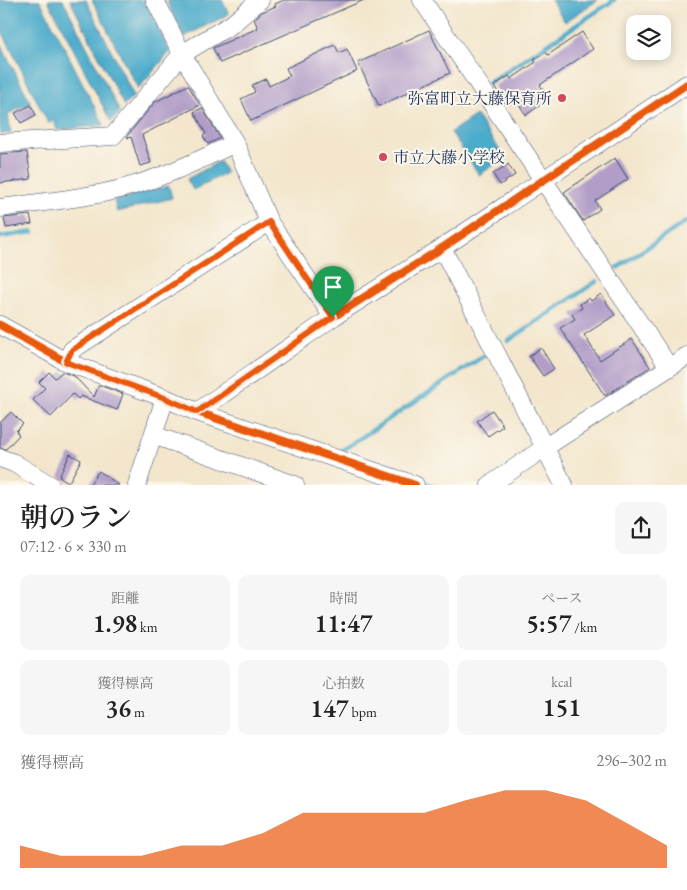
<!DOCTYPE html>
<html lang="ja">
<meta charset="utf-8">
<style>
:root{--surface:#fff;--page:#f6f6f6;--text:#222;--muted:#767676;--accent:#ea580c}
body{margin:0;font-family:"EB Garamond","Noto Serif JP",serif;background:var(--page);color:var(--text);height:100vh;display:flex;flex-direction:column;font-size:19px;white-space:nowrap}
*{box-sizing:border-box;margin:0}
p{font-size:16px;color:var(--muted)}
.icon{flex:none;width:28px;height:28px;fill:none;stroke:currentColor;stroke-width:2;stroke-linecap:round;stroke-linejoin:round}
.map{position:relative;height:485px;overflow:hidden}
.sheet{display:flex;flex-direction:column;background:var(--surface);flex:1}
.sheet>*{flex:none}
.controls{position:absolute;left:626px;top:15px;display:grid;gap:10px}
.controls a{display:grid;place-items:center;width:45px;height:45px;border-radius:10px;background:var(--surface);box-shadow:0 2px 12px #0003;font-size:25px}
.pin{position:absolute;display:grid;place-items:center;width:42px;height:42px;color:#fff;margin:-51px -21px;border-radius:50% 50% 50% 0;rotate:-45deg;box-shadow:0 0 5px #0007}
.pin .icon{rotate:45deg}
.round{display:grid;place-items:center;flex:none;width:52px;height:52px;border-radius:10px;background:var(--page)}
.head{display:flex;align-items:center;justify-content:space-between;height:85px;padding:0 20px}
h1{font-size:28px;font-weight:600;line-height:38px}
.stats{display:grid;grid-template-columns:repeat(3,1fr);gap:8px;height:85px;padding:5px 20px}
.stats div{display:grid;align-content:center;border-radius:10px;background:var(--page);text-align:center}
.stats b{font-size:25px;font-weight:600}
.stats small{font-size:14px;font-weight:400}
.stats p{font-size:14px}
.chart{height:140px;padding:10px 20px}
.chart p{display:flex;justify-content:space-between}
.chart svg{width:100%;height:90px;margin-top:5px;fill:var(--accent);opacity:.7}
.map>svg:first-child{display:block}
.water{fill:#4cabcb;stroke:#346d94}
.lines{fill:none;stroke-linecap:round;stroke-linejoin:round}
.stream{stroke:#4cabcb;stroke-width:4.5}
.building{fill:#b19dc8}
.minor-casing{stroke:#3b4a6e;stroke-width:19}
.minor{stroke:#fff;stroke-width:18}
.cycleway-casing{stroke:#fbf7ec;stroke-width:11}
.cycleway{stroke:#e8590c;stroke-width:8}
.route-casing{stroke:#fff;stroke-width:10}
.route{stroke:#ea580c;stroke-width:6}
.poi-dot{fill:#d1495b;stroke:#fbf7ec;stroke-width:2}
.labels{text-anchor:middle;stroke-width:4;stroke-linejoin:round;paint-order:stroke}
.poi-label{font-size:16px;fill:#1b2f5e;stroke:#fbf7ec;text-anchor:end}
</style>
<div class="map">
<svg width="687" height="485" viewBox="0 0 687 485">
<rect width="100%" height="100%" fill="#fbf7ec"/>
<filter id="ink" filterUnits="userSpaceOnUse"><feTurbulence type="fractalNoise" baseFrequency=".02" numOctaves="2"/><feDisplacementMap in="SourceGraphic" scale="10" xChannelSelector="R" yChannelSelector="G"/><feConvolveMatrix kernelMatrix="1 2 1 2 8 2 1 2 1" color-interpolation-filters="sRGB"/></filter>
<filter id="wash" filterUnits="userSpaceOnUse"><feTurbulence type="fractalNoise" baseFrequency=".0096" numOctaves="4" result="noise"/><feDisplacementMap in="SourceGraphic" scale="20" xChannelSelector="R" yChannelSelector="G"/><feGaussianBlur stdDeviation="1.12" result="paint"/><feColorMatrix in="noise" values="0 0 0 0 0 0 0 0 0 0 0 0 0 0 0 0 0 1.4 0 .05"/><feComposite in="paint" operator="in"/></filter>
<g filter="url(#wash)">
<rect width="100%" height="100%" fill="#f3e6cc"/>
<path class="water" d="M0,0H40L104,125L57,130L54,121L48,123L0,27Z
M48,0H63L120,112L111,122Z
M70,0H86L134,96L124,106Z
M92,0H144L170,52L138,89Z
M171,0H222L229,14L184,37L167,2Z
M551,0H598L565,22Z
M0,43L31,103L8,114L11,133L0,134Z
M476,115L505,158L479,175L451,132Z
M220,161L226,173L193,190L187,179Z
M169,186L172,198L117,212L114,200Z"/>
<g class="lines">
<path class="stream" d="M489,83L614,0
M0,237L33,232
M617,268L687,221
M508,341L597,281
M338,453L485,355
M418,480L432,485"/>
</g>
<g id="blocks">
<path class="building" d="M284,0H364L220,63L213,48L258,28L254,19L262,12L276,6L275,4Z
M429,30L450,73L379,106L358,63Z
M582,32L593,49L540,85L549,99L526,115L516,100L510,104L508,101L505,103L494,86L509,76L511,79L536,62L534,60L546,52L548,55Z
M335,45L339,53L347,49L357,71L251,121L241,99L255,92L252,85L266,79L269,86L290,76L286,68Z
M188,85L200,105L142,135L151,163L140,166L131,137L128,138L127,136L155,102Z
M31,105L36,115L21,123L15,113Z
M202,108L220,138L208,144L203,136L206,134L194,112Z
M27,152L31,179L0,183V154Z
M615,158L628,179L595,201L600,209L583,221L564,192Z
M508,164L515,175L500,185L493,174Z
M30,215L32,224L6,228L4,218Z
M601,294L615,315L584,335L600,360L632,339L650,367L605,396L560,328L575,319L572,314L582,308L580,304L589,298L591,301Z
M541,348L554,369L543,376L529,356Z
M49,372L55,378L62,372L74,376L94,397L99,385L123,394L117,410L81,396L78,399L73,394L51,417L33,400L45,388L39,382Z
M492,410L503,426L488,436L477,421Z
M11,412L23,424L16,431L19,435L6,449L0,448V423Z
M70,454L81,460L69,482L59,477Z
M99,471L119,485H89Z"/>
</g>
</g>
<g filter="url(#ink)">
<use href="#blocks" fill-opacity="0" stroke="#3b4a6e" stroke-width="1"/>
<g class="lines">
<g class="minor-casing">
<path id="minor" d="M155,0L182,54L235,143L269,222L333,317
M422,0C504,123 587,245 669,367
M0,143L113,136L182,54L232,24L260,0
M0,208C34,203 69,200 103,193C149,184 192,164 235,143
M442,248L564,485
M0,325L66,362L165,398L197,412L415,485
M66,362L72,350L269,222
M197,412L333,317L442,248L687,84
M153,435L295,485
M0,458L14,463L50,485
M137,485L165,398
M490,485L544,448L687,356"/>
</g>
<use href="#minor" class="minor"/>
<g class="cycleway-casing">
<path id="cycleway" d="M0,325L66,362L165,398L197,412L415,485
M197,412L333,317L442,248L687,84"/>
</g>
<use href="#cycleway" class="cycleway"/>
</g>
</g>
<g class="lines" filter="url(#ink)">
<g class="route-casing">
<path id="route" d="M269,222L333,317L197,412L165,398L66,362L72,350Z"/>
</g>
<use href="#route" class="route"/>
</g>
<g class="poi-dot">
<circle cx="562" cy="98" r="5"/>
<circle cx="383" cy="157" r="5"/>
</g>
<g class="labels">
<g class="poi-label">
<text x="552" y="104">弥富町立大藤保育所</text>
<text x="393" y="163" text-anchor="start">市立大藤小学校</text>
</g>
</g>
</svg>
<div class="controls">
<a><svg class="icon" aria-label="layers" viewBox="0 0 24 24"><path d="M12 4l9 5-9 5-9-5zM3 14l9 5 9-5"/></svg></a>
</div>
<div class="pin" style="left:333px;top:317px;background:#1e9e55"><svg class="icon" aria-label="arrive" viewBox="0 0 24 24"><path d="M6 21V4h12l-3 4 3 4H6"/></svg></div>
</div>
<section class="sheet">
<div class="head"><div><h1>朝のラン</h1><p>07:12 · 6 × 330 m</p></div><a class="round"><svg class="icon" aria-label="share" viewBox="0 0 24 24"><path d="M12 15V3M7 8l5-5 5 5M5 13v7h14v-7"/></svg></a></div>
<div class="stats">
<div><p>距離</p><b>1.98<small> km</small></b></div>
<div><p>時間</p><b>11:47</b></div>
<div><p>ペース</p><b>5:57<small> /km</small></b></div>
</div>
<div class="stats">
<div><p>獲得標高</p><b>36<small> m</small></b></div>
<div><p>心拍数</p><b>147<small> bpm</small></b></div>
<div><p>kcal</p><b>151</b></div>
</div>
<div class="chart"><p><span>獲得標高</span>296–302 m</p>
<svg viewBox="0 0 160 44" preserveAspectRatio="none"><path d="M0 44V33L10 38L20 38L30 38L40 33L50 33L60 27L70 17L80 17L90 17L100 17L110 11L120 6L130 6L140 11L150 22L160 33V44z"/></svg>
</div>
</section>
